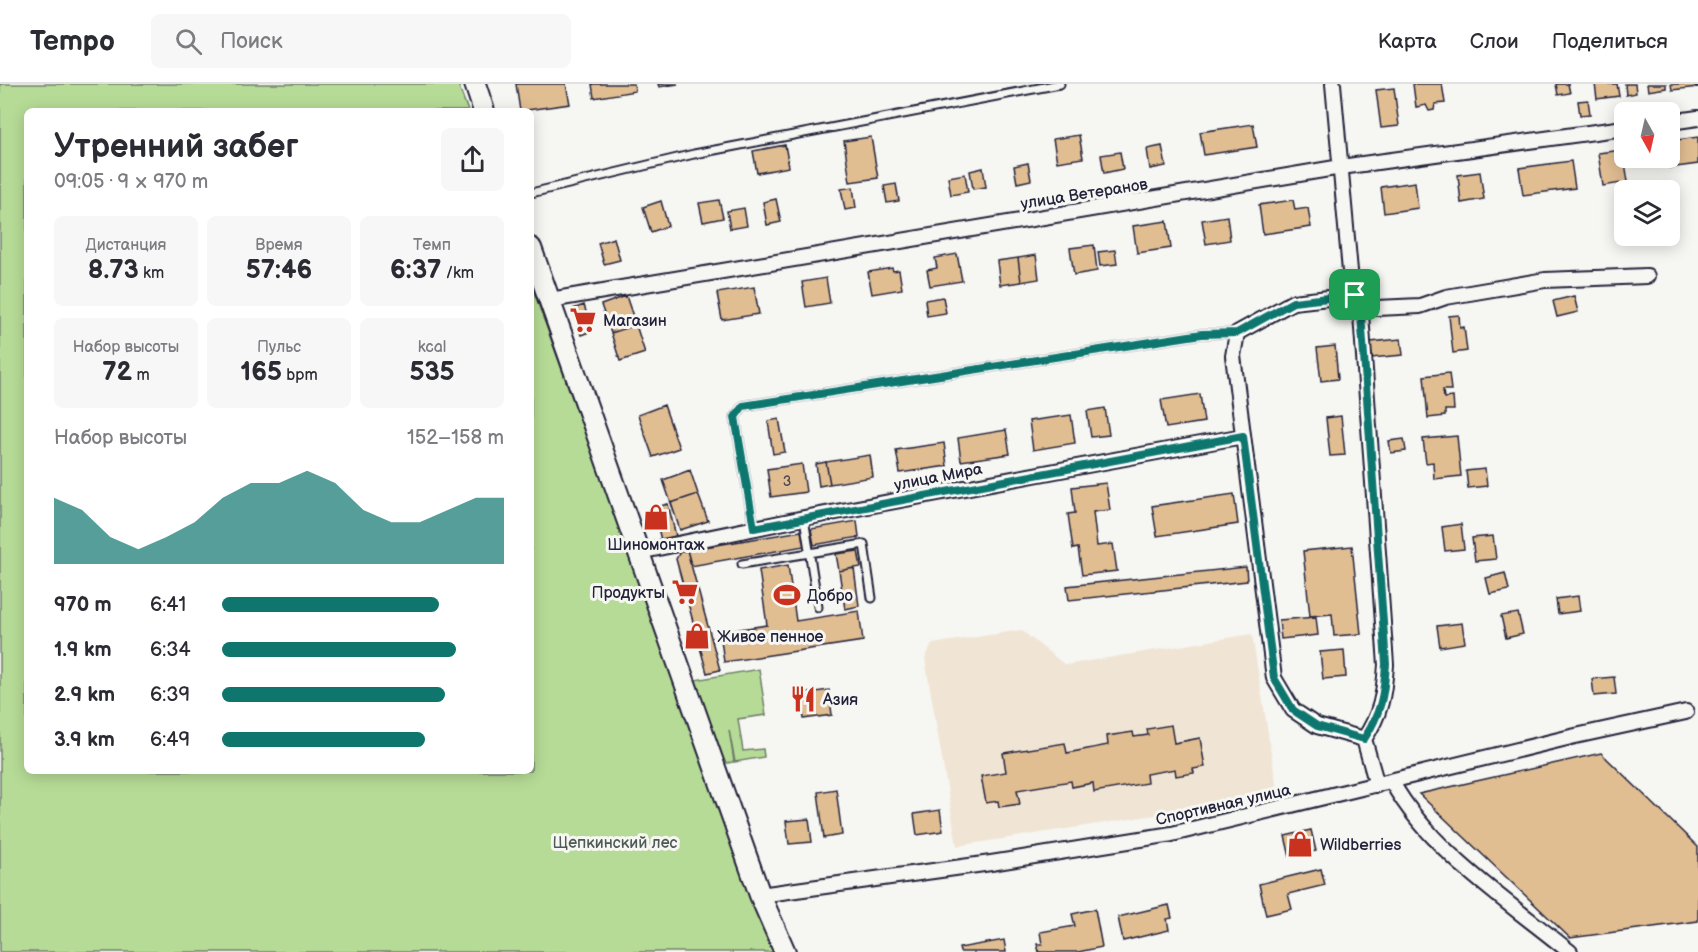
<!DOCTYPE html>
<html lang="ru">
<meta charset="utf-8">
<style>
:root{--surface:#fff;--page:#f7f7f7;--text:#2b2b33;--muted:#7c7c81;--line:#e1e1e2;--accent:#0f766e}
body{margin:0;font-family:"Balsamiq Sans",sans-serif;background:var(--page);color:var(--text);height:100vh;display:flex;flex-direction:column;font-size:22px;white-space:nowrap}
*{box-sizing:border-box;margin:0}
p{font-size:20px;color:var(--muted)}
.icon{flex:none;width:33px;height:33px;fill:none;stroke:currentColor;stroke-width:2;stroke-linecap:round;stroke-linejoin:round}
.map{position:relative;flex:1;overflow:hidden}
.drawer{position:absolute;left:24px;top:24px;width:510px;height:666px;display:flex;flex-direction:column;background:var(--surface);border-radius:9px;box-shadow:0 3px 15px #0003}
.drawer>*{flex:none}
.needle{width:39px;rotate:172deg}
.controls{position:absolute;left:1614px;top:18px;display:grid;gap:12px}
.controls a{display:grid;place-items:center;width:66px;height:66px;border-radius:9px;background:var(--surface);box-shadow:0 3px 15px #0003;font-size:30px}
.pin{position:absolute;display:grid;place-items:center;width:51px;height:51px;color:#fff;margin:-26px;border-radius:12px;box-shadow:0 3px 9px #0006}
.round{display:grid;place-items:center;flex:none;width:63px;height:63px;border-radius:9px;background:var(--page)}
.headline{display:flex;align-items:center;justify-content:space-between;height:102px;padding:0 30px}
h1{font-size:33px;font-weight:800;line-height:45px}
.figures{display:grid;grid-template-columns:repeat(3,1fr);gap:9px;height:102px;padding:6px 30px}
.figures div{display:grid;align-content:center;border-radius:9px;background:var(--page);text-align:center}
.figures b{font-size:26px;font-weight:800}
.figures small{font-size:16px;font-weight:400}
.figures p{font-size:16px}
.chart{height:168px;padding:12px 30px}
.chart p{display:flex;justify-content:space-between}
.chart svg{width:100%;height:108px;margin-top:6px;fill:var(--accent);opacity:.7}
ul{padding:0 30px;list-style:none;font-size:20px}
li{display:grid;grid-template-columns:96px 72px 1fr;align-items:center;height:45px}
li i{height:15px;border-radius:8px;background:var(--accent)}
header{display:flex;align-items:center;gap:36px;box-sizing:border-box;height:84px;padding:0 30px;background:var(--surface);border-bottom:2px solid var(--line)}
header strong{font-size:28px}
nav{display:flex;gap:33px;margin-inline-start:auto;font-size:21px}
.search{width:420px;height:54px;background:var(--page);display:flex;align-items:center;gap:15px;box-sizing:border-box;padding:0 21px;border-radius:9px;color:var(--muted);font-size:22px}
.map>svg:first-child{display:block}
.built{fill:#f0e5d5}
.green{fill:#b6db96;stroke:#6c7e68;stroke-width:1.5}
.building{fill:#e1bd92;stroke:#22223b;stroke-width:1.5}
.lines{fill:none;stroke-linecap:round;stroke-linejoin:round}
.lane-casing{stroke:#22223b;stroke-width:11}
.street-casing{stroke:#22223b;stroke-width:18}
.secondary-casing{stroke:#22223b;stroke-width:24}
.lane{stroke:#f6f6f2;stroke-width:7}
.street{stroke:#f6f6f2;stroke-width:14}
.secondary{stroke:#f6f6f2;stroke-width:20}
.route-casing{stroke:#fff;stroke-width:12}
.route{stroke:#0f766e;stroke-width:8}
.labels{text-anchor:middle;stroke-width:6;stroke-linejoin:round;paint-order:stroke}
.number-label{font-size:14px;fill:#524951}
.street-label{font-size:16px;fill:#22223b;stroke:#f6f6f2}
.poi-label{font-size:16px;fill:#22223b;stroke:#f6f6f2;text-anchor:start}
.park-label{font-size:16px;fill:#4e5a56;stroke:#f6f6f2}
</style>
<header>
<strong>Tempo</strong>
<div class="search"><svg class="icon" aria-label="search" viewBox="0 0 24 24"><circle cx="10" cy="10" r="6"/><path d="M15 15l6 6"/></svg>Поиск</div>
<nav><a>Карта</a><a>Слои</a><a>Поделиться</a></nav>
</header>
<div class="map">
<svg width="1698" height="868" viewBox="0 0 1698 868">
<rect width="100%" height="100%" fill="#f6f6f2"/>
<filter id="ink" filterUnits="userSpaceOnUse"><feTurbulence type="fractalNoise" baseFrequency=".0167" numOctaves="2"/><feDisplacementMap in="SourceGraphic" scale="12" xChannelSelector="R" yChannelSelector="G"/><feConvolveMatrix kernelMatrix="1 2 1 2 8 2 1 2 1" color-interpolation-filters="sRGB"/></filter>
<g filter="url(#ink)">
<path class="built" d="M1021,546L1065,581L1252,550L1277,705L1213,722L957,762L925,575L932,560Z"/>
<path class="green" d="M0,0H458L468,27H27V687H531V200L773,868H0Z
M759,585L766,631L738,635L743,667L763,665L764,673L735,678L729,646L734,678L722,680L695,596Z"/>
<path class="building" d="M516,0H566L570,20L520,27Z
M592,0H634L635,7L594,14Z
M658,0H678L659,3Z
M1413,0H1442L1445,19L1435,20L1434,26L1429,27L1426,21L1416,23Z
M1556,0H1568L1570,9L1558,11Z
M1595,0H1617L1619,12L1597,15Z
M1625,0H1635L1636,9L1626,11Z
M1647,0H1666V4L1648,7Z
M1671,0H1698V3L1672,6Z
M1394,4L1399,42L1381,44L1376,6Z
M1588,16L1590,30L1580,31L1578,17Z
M1253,40L1257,63L1204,71L1200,48Z
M1079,51L1083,74L1057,78L1053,55Z
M871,53L878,94L850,98L844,57Z
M1698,53V80L1669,84L1668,74H1670V57Z
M785,61L789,83L757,89L753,67Z
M1162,62L1166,82L1150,85L1147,65Z
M1623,66L1628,98L1603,102L1598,69Z
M1120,68L1123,85L1104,89L1101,71Z
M1571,77L1575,104L1523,111L1519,84Z
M1028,79L1031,96L1017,99L1014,82Z
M983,84L986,103L973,105L970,87Z
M1480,88L1484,115L1461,119L1458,91Z
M965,90L968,108L951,111L948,93Z
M1415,98L1418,124L1384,129L1381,103Z
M896,100L899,117L887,119L884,102Z
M853,103L856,124L845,126L841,105Z
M776,115L781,138L767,141L763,118Z
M719,116L723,134L703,138L699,119Z
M1293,116L1295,126L1308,124L1311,143L1263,150L1259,121Z
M661,117L668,142L651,148L643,123Z
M744,124L747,142L730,145L727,127Z
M1227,132L1230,156L1206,160L1202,136Z
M1167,137L1171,164L1137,169L1133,142Z
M614,154L620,176L604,180L598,159Z
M1094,161L1097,187L1074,191L1070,164Z
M1115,166L1117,180L1100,182L1098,168Z
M957,170L962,197L930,202L927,186L937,184L935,174Z
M1036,171L1039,195L1021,198L1018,174Z
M1018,174L1021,198L1000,201L997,177Z
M892,184L893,187L899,186L902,205L872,210L868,188Z
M826,194L830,219L806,223L802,198Z
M754,203L759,230L722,236L717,209Z
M626,212L636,241L611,249L601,221Z
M1574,212L1578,228L1557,233L1553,217Z
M943,213L946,229L927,232L925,216Z
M584,221L592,247L581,251L573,225Z
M1459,231L1460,244L1464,243L1467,267L1453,269L1449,232Z
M636,241L645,269L620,277L611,249Z
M1401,255L1403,271L1371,274L1370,258Z
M1335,262L1338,295L1321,297L1317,264Z
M1449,289L1451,306H1443L1444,314L1453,313L1454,326H1445V332L1428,334L1424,292Z
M1200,310L1204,338L1166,344L1161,316Z
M664,321L679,364L653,373L638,331Z
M1105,324L1109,351L1091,353L1087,327Z
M1071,331L1075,359L1033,366L1029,337Z
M1341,332L1345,371L1330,372L1326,334Z
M779,335L785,368L773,370L768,337Z
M1006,346L1010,370L961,377L958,354Z
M1457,352L1461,392L1434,395L1433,378L1426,379L1423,355Z
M1404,355L1406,367L1391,369L1389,357Z
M944,359L947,382L900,389L896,366Z
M870,371L873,393L830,400L826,378Z
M826,378L830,400L819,402L816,380Z
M802,380L806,408L771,413L767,385Z
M1485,385L1487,402L1468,404L1466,387Z
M690,386L698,410L671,419L663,396Z
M1106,399L1110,426L1093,428L1097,462L1113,460L1117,487L1082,491L1078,464L1073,465L1068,430L1075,429L1072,403Z
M698,410L708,437L680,446L671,419Z
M1234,410L1238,440L1157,452L1152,422Z
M668,420L676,452L661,456L653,424Z
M857,437L859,453L814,461L811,445Z
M1461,440L1464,465L1445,467L1442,443Z
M801,447L804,462L691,482L687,466Z
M1493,452L1496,475L1475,477L1472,454Z
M1352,462L1361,550L1334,552L1332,530L1310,532L1303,467Z
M687,466L720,586L707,589L676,475L680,468Z
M858,467L861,483L839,487L836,470Z
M788,481L796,537L859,527L863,557L724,578L720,548L767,541L759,486Z
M1246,483L1247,497L1069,516L1067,502Z
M854,484L859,522L845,525L839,487Z
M1505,489L1509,506L1490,510L1486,494Z
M1578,512L1580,527L1558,530L1556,515Z
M1518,529L1523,550L1506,554L1501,532Z
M1316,533L1318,551L1281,555L1279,536Z
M1462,539L1465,559L1440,563L1437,542Z
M1344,566L1346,593L1323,595L1320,568Z
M1614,593L1616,610L1594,612L1592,595Z
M829,606L832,631L804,635L801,610Z
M1171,641L1174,659L1200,654L1205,683L1193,685L1194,689L1176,692L1175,685L1146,690L1147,699L1094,708L1093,699L1072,703L1071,697L1017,706L1020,720L999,723L998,717L986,719L981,692L1006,688L1003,669L1065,659L1067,669L1108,661L1107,652L1133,648L1134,653L1148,651L1147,645Z
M1601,669L1698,763V837L1570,854L1419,710Z
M836,705L842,751L824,754L818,708Z
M940,726L943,747L917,751L914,730Z
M809,735L812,758L789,760L786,737Z
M1311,746L1316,767L1290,773L1285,752Z
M1321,785L1325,801L1288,810L1292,825L1266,831L1259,800Z
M1169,821L1172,834L1167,835L1169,846L1123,857L1118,833Z
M1095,825L1102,863L1078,868H1039L1037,860H1042L1040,848L1075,842L1072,830Z
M1004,856L1006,868H960L959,864Z"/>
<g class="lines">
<g class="lane-casing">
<path id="lane" d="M531,109L694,70L1060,0
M804,434L818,523
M754,444L735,333L743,322L1202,250L1237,249
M742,480L864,460L872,514"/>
</g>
<g class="street-casing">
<path id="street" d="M1333,0L1351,198L1361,230L1386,581C1384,610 1381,630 1364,655L1377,701
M1670,38L1698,34
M550,216L1341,83L1624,44
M639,468L804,434L1243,352
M1364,655L1317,642L1293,626L1274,594L1233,272L1237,249L1293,218L1355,211L1377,224L1420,222L1446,213L1545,196L1647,192
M1392,698C1429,766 1510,819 1570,868
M760,811L991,779L1172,750L1571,653L1686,628"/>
</g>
<g class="secondary-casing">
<path id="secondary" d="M475,0L484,27
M531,164L760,811L785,868"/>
</g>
<use href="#lane" class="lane"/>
<use href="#street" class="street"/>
<use href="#secondary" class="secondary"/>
</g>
</g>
<g class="lines" filter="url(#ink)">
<g class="route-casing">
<path id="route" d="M1355,211L1361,230L1386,580C1384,611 1381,629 1364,655L1317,642L1293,626L1274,594L1243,352L754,444L735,333L743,322L1202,250L1237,249L1293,218Z"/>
</g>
<use href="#route" class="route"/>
</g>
<defs>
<g id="supermarket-bare" transform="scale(2.07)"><path d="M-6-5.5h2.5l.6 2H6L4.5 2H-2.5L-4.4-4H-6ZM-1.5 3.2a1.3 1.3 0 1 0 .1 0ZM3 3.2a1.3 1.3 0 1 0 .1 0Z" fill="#c8321e" stroke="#f6f6f2" stroke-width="2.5" paint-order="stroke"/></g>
<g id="shop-bare" transform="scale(2.07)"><path d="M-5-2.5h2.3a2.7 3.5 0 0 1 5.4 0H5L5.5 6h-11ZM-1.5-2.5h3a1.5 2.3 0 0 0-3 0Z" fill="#c8321e" stroke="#f6f6f2" stroke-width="2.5" paint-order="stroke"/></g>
<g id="stadium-bare" transform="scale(2.07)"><path d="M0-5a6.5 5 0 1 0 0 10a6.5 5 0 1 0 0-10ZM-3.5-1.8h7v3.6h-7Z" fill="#c8321e" stroke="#f6f6f2" stroke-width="2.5" paint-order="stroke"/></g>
<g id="restaurant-bare" transform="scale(2.07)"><path d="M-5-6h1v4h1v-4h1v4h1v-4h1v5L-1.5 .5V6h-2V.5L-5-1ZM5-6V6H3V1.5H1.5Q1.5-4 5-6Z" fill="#c8321e" stroke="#f6f6f2" stroke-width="2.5" paint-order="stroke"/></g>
</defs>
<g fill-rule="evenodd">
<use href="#supermarket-bare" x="583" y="236"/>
<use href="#shop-bare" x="656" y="433"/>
<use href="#supermarket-bare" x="685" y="508"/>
<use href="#stadium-bare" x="787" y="511"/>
<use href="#shop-bare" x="697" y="552"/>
<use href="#restaurant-bare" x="803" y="615"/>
<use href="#shop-bare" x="1300" y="760"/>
</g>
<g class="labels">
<g class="number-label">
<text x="787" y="402">3</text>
</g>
<g class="street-label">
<text transform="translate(1084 109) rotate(-9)" y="6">улица Ветеранов</text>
<text transform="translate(938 392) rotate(-11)" y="6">улица Мира</text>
<text transform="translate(1223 720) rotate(-13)" y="6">Спортивная улица</text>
</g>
<g class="poi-label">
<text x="603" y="242">Магазин</text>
<text x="656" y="466" text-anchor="middle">Шиномонтаж</text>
<text x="665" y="514" text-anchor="end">Продукты</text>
<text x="807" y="517">Добро</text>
<text x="717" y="558">Живое пенное</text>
<text x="823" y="621">Азия</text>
<text x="1320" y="766">Wildberries</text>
</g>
<g class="park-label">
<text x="615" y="764">Щепкинский лес</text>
</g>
</g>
</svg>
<div class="controls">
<a><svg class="needle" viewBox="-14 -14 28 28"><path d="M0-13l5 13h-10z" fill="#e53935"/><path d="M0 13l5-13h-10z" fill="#7c7c81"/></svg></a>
<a><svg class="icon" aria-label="layers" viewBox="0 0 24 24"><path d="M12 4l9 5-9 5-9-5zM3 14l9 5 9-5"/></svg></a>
</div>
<div class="pin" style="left:1355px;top:211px;background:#1e9e55"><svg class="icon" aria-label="arrive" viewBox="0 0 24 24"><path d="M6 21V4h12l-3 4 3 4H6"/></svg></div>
<section class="drawer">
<div class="headline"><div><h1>Утренний забег</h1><p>09:05 · 9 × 970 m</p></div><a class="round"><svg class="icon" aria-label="share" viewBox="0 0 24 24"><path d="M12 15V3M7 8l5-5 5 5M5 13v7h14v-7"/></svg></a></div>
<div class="figures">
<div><p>Дистанция</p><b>8.73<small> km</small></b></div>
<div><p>Время</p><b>57:46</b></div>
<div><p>Темп</p><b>6:37<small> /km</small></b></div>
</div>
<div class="figures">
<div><p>Набор высоты</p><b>72<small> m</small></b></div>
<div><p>Пульс</p><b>165<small> bpm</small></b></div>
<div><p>kcal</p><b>535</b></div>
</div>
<div class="chart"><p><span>Набор высоты</span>152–158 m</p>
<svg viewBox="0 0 160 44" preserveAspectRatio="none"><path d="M0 44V17L10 22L20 33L30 38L40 33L50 27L60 17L70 11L80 11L90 6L100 11L110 22L120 27L130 27L140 22L150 17L160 17V44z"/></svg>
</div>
<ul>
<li><b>970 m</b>6:41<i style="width:77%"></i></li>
<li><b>1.9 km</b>6:34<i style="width:83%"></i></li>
<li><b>2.9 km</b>6:39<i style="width:79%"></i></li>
<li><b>3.9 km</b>6:49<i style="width:72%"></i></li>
</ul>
</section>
</div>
